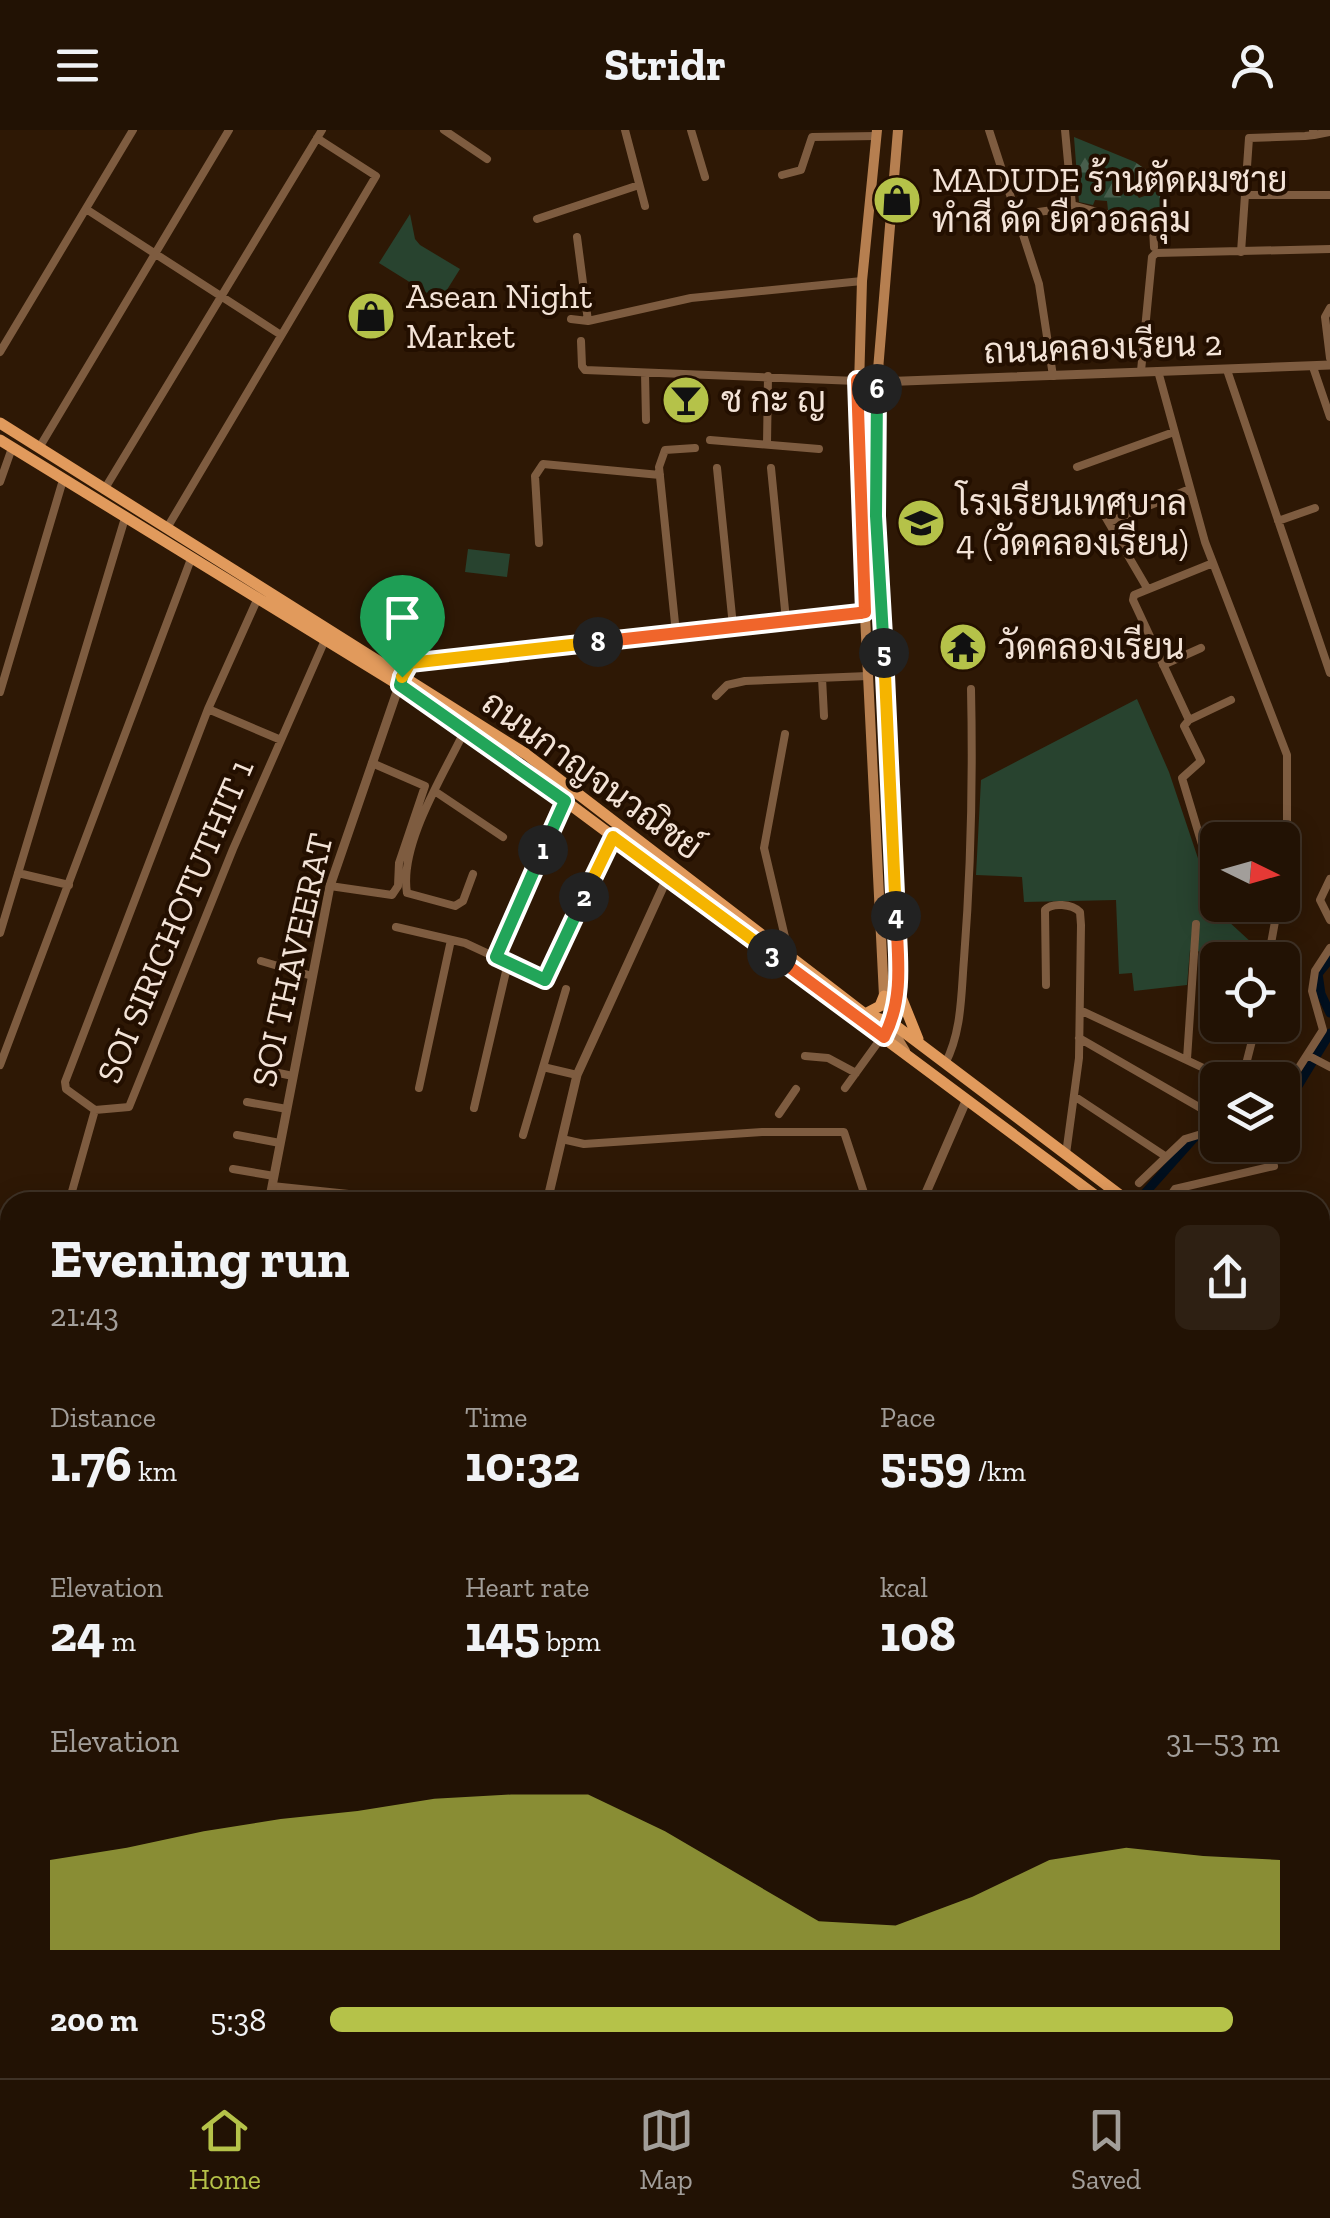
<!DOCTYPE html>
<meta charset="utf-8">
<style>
:root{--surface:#221204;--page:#2e2013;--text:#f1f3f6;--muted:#a29e9a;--line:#3f3226;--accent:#b5c249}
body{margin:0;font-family:"Zilla Slab",Sarabun,serif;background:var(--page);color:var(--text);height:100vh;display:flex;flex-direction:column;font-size:38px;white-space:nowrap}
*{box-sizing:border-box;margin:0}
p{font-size:32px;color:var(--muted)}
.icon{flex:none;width:55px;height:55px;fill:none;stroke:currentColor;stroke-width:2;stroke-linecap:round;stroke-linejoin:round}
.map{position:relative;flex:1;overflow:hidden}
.sheet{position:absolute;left:0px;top:1062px;width:1330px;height:888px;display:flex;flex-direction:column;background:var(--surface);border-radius:30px 30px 0 0;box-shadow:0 5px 25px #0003,0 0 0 2px var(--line)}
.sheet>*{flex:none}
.needle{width:65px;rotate:95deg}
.tools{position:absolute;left:1200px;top:692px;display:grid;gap:20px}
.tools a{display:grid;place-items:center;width:100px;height:100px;border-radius:15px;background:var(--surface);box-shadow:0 5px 25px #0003,0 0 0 2px var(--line);font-size:50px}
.pin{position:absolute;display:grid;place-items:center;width:85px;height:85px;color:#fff;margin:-102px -42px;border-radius:50% 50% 50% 0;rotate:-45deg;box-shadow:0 0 10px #0007}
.pin .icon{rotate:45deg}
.km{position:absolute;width:50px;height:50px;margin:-25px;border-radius:50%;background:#222;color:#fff;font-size:28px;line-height:50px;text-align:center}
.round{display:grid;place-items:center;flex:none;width:105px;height:105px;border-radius:15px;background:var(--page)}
.summary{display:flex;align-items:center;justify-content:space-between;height:170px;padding:0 50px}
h1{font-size:55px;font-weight:700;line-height:75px}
.figures{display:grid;grid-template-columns:repeat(3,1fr);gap:15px;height:170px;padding:10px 50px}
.figures div{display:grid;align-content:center}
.figures b{font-size:50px;font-weight:700}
.figures small{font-size:28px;font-weight:400}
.figures p{font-size:28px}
.chart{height:280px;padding:20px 50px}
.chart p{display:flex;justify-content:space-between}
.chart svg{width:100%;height:180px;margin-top:10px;fill:var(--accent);opacity:.7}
ul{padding:0 50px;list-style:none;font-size:32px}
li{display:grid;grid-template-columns:160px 120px 1fr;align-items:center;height:75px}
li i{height:25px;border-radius:12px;background:var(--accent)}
header{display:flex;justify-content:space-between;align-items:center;height:130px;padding:0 50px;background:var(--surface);font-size:45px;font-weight:700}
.tabs{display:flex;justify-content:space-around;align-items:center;height:140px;border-top:2px solid var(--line);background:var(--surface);font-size:28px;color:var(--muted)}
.tabs a{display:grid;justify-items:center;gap:5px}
.tabs .active{color:var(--accent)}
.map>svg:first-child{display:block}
.grass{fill:#28432f}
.forest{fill:url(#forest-firs)}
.water{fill:url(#water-ripples)}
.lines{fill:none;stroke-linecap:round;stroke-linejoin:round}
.canal{stroke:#000f1e;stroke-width:9}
.minor{stroke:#7e5c40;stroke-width:8}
.tertiary{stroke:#7e5c40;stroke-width:9}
.secondary{stroke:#b67f50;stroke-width:10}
.primary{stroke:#e19a5c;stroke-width:11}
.split-1-casing{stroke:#fff;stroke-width:20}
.split-2-casing{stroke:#fff;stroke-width:20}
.split-3-casing{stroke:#fff;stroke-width:20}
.split-4-casing{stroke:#fff;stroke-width:20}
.split-5-casing{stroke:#fff;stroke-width:20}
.split-6-casing{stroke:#fff;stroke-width:20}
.split-7-casing{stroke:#fff;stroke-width:20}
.split-8-casing{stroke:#fff;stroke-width:20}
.split-9-casing{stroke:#fff;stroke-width:20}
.split-1{stroke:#22a559;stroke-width:12}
.split-2{stroke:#22a559;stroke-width:12}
.split-3{stroke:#f5b400;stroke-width:12}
.split-4{stroke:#f0652b;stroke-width:12}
.split-5{stroke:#f5b400;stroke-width:12}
.split-6{stroke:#22a559;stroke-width:12}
.split-7{stroke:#f0652b;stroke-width:12}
.split-8{stroke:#f0652b;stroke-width:12}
.split-9{stroke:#f5b400;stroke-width:12}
.labels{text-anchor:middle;stroke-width:8;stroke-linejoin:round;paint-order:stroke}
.poi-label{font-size:35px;fill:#f3e3d7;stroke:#230f00;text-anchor:start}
.street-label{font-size:35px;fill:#f3e3d7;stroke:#230f00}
</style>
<header><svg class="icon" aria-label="menu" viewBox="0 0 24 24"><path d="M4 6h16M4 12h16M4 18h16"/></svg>Stridr<svg class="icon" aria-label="person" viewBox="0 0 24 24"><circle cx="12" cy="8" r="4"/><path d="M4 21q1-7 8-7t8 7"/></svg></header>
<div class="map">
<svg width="1330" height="1948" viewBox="0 0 1330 1948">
<defs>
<pattern id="forest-firs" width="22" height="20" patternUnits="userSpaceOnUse" patternTransform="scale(2.5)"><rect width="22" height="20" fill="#28432f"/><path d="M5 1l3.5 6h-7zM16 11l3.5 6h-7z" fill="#485e4c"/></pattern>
<pattern id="water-ripples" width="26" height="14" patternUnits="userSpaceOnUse" patternTransform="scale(2.5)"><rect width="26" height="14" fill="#000f1e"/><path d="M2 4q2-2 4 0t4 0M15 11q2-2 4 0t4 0" fill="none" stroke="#26323e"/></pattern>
</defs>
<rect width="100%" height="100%" fill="#2e1805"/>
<path class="grass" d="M410,84L415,109L420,115L460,139L440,171L379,133Z
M468,419L510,424L507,447L465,442Z
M1137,569L1169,642L1215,779L1252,813L1250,830L1190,820L1187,855L1134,861L1132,843L1119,844L1116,770L1024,772L1022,747L976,745L981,650Z"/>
<path class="forest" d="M1074,7L1135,32L1155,46L1151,58H1131L1139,68L1158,61L1162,71L1157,94L1108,80L1107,71L1095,70L1093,75L1079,72Z"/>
<path class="water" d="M1320,1299L1330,1307V1521L1320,1520Z"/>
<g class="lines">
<path class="canal" d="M1330,829L1318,844L1321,864L1330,883
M1282,971L1298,956L1330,903
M1137,1072L1195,1007L1200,1006
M744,1948V1940"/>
<path class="minor" d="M444,0L487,29
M625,0L645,76
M691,0L705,47
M989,0L1039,154L1053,246
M1314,5L1330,2
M782,45L801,40L812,7L876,6
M1245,65H1330
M1072,75L1153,97L1154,117
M86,79L281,205
M1019,87C1036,79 1055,83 1072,75L1065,0
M537,89L639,55
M577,107L588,191L691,168L862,151
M1241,122L1249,8L1305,6L1314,5L1313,0
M1330,178L1325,187L1330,228
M571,189L588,191
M581,211L582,236L585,240L857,251
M0,222L133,0
M1313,237L1330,287
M1227,240L1330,543
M1141,241L1152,127L1156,123L1330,119
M1158,241L1205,412L1287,625V726L1282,753
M645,243L646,290
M710,310L819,319
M767,314L768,246
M39,318L229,0
M1077,337L1174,302
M717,338L733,496
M771,338L786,490
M0,352L12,318
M104,360L322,0
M1099,376L1147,458
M1278,391L1315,378
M1109,392L1190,359
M167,398L376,46L317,8
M539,413L535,346L543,334L660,345
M676,503L659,337L665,320L695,318
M1163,535L1201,518
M402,547L410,533L865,482
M822,548L824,586
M0,562L63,350
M716,566L727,555L745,551L868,546
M208,579L281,610
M1189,590L1231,570
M465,600C444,644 399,714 407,763L455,776L463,771L473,744
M785,604L764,718L789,824
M436,662L503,707
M1204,721L1182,648L1201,631L1184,596L1189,590L1133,470L1134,465L1213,433
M18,743L69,755
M1330,749L1320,770L1330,790
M330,756L392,765L398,756L399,733L425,656L372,633
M396,797L465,813L545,850L613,707
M0,803L125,388
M495,827L565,671
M1268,830L1278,775
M261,831L312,846
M1046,855L1045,780C1052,772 1072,774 1080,782L1081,795L1079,928L1066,1024
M1080,880L1229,950
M1079,908L1218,988
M805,926L828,928L856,943
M1309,926L1330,937
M1187,929L1196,794
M945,934C962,901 961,865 964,829C971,739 973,649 971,559
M0,935L191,429
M543,937L577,945
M259,939L293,946
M1242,950L1256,895
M419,958L451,810
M845,958L892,893
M1282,964L1323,900L1312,861L1315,841L1330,818
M1074,966L1165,1026
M247,972L287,979
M474,978L508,833
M95,980L66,959L65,952L208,579L257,470
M95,980L129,977L233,719L325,510
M779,984L796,959
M237,1005L280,1013
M523,1005L566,859
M562,1009L584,1014L762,1002H844L867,1072
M233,1039L274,1046
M1139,1053L1185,1009L1218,999
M272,1056L406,1070
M69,1072L95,980
M1166,1072L1175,1059L1274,1036
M1320,1092H1330
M10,1284V1283
M1320,1851H1330
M481,1940V1948
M569,1940V1948
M1116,1940L1166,1948
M1020,1941H1052
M735,1948V1940
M754,1948V1940"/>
<path class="tertiary" d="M877,252L1330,235
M269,1072L330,756L400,553
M547,1072L577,945L668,746
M922,1072L966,971
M1020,1940L1021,1948
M109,1948L111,1940
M1252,1948V1940
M1263,1948L1264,1940"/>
<path class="secondary" d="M877,0L862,151L857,325L884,866L896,906L905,921
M892,892L899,862L876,386L877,252L898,0"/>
<path class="primary" d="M0,293L526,624L865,884L892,893L1129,1072
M0,310L399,555L521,638L1104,1072
M899,862L918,909
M865,884L880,876L884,866
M1320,1229L1330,1237
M1320,1255L1330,1264"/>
</g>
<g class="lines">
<g class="split-1-casing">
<path id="split-1" d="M402,547L400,555L565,671L543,720"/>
</g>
<g class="split-2-casing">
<path id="split-2" d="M543,720L496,827L545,850L584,767"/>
</g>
<g class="split-3-casing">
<path id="split-3" d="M584,767L613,707L772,824"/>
</g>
<g class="split-4-casing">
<path id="split-4" d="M772,824L884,907C904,869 898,828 896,786"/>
</g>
<g class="split-5-casing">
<path id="split-5" d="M884,523L896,786"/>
</g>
<g class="split-6-casing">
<path id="split-6" d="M877,259L876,386L884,523"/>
</g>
<g class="split-7-casing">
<path id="split-7" d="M860,483L865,482L857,250L877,252V259"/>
</g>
<g class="split-8-casing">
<path id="split-8" d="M598,512L860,483"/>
</g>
<g class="split-9-casing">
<path id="split-9" d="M402,547L410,533L598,512"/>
</g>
<use href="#split-1" class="split-1"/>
<use href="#split-2" class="split-2"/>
<use href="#split-3" class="split-3"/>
<use href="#split-4" class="split-4"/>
<use href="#split-5" class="split-5"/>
<use href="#split-6" class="split-6"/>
<use href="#split-7" class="split-7"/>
<use href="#split-8" class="split-8"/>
<use href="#split-9" class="split-9"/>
</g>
<defs>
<g id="shop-disc" transform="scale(2.5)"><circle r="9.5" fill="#b5c249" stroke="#230f00"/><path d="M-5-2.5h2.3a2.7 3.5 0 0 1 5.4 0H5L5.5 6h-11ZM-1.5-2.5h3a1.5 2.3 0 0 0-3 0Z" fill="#111"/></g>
<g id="bar-disc" transform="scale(2.5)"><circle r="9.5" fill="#b5c249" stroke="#230f00"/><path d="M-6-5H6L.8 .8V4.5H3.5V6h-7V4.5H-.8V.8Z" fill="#111"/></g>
<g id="school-disc" transform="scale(2.5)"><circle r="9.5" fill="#b5c249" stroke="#230f00"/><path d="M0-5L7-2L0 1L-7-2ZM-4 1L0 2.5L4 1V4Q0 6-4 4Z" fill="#111"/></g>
<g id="temple-disc" transform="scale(2.5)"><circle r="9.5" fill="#b5c249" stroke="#230f00"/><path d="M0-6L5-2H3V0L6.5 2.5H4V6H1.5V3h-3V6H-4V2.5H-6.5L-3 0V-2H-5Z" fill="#111"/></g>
</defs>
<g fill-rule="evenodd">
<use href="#shop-disc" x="897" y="70"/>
<use href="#shop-disc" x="371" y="186"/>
<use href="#bar-disc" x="686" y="270"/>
<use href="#school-disc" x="921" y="393"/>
<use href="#temple-disc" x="963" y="517"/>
</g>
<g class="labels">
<g class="poi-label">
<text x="932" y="62">MADUDE ร้านตัดผมชาย<tspan x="932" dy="40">ทำสี ดัด ยืดวอลลุ่ม</tspan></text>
<text x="406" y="178">Asean Night<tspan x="406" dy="40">Market</tspan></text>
<text x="721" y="282">ช กะ ญ</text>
<text x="956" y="385">โรงเรียนเทศบาล<tspan x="956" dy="40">4 (วัดคลองเรียน)</tspan></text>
<text x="998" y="529">วัดคลองเรียน</text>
</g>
<g class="street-label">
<text transform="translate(1103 217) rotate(-2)" y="12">ถนนคลองเรียน 2</text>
<text transform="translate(592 645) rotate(36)" y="12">ถนนกาญจนวณิชย์</text>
<text transform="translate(175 791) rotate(-67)" y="12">SOI SIRICHOTUTHIT 1</text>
<text transform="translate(292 830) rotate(-77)" y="12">SOI THAVEERAT</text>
</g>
</g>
</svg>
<div class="tools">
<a><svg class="needle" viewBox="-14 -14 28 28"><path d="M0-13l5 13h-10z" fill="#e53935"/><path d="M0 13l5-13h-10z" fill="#a29e9a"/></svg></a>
<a><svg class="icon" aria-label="locate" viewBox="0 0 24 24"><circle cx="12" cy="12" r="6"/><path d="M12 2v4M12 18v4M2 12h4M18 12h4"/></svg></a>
<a><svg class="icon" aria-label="layers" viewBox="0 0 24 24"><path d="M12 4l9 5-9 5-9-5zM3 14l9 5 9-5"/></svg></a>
</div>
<div class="pin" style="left:402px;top:547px;background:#1e9e55"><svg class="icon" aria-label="arrive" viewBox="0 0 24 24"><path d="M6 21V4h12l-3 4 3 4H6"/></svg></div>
<b class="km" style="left:543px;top:720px">1</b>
<b class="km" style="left:584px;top:767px">2</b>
<b class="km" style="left:772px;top:824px">3</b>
<b class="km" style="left:896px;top:786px">4</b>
<b class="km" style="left:884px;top:523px">5</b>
<b class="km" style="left:877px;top:259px">6</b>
<b class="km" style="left:598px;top:512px">8</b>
<section class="sheet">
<div class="summary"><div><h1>Evening run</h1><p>21:43</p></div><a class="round"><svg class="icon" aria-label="share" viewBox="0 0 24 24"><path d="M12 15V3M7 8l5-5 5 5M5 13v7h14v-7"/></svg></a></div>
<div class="figures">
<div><p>Distance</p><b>1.76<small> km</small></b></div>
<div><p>Time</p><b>10:32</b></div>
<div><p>Pace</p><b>5:59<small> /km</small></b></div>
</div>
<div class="figures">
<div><p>Elevation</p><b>24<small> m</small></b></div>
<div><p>Heart rate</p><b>145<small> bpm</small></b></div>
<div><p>kcal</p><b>108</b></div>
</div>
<div class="chart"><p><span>Elevation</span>31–53 m</p>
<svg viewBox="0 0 160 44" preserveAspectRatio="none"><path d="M0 44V22L10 19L20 15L30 12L40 10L50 7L60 6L70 6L80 15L90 26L100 37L110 38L120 31L130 22L140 19L150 21L160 22V44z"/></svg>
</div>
<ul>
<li><b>200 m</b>5:38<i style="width:95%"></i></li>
</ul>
</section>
</div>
<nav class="tabs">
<a class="active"><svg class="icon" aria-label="home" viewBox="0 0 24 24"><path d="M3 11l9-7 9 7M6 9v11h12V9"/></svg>Home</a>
<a><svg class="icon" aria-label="map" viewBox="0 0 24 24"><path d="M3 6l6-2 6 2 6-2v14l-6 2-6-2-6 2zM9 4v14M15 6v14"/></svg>Map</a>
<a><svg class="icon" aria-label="saved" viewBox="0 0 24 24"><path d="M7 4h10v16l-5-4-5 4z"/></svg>Saved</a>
</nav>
